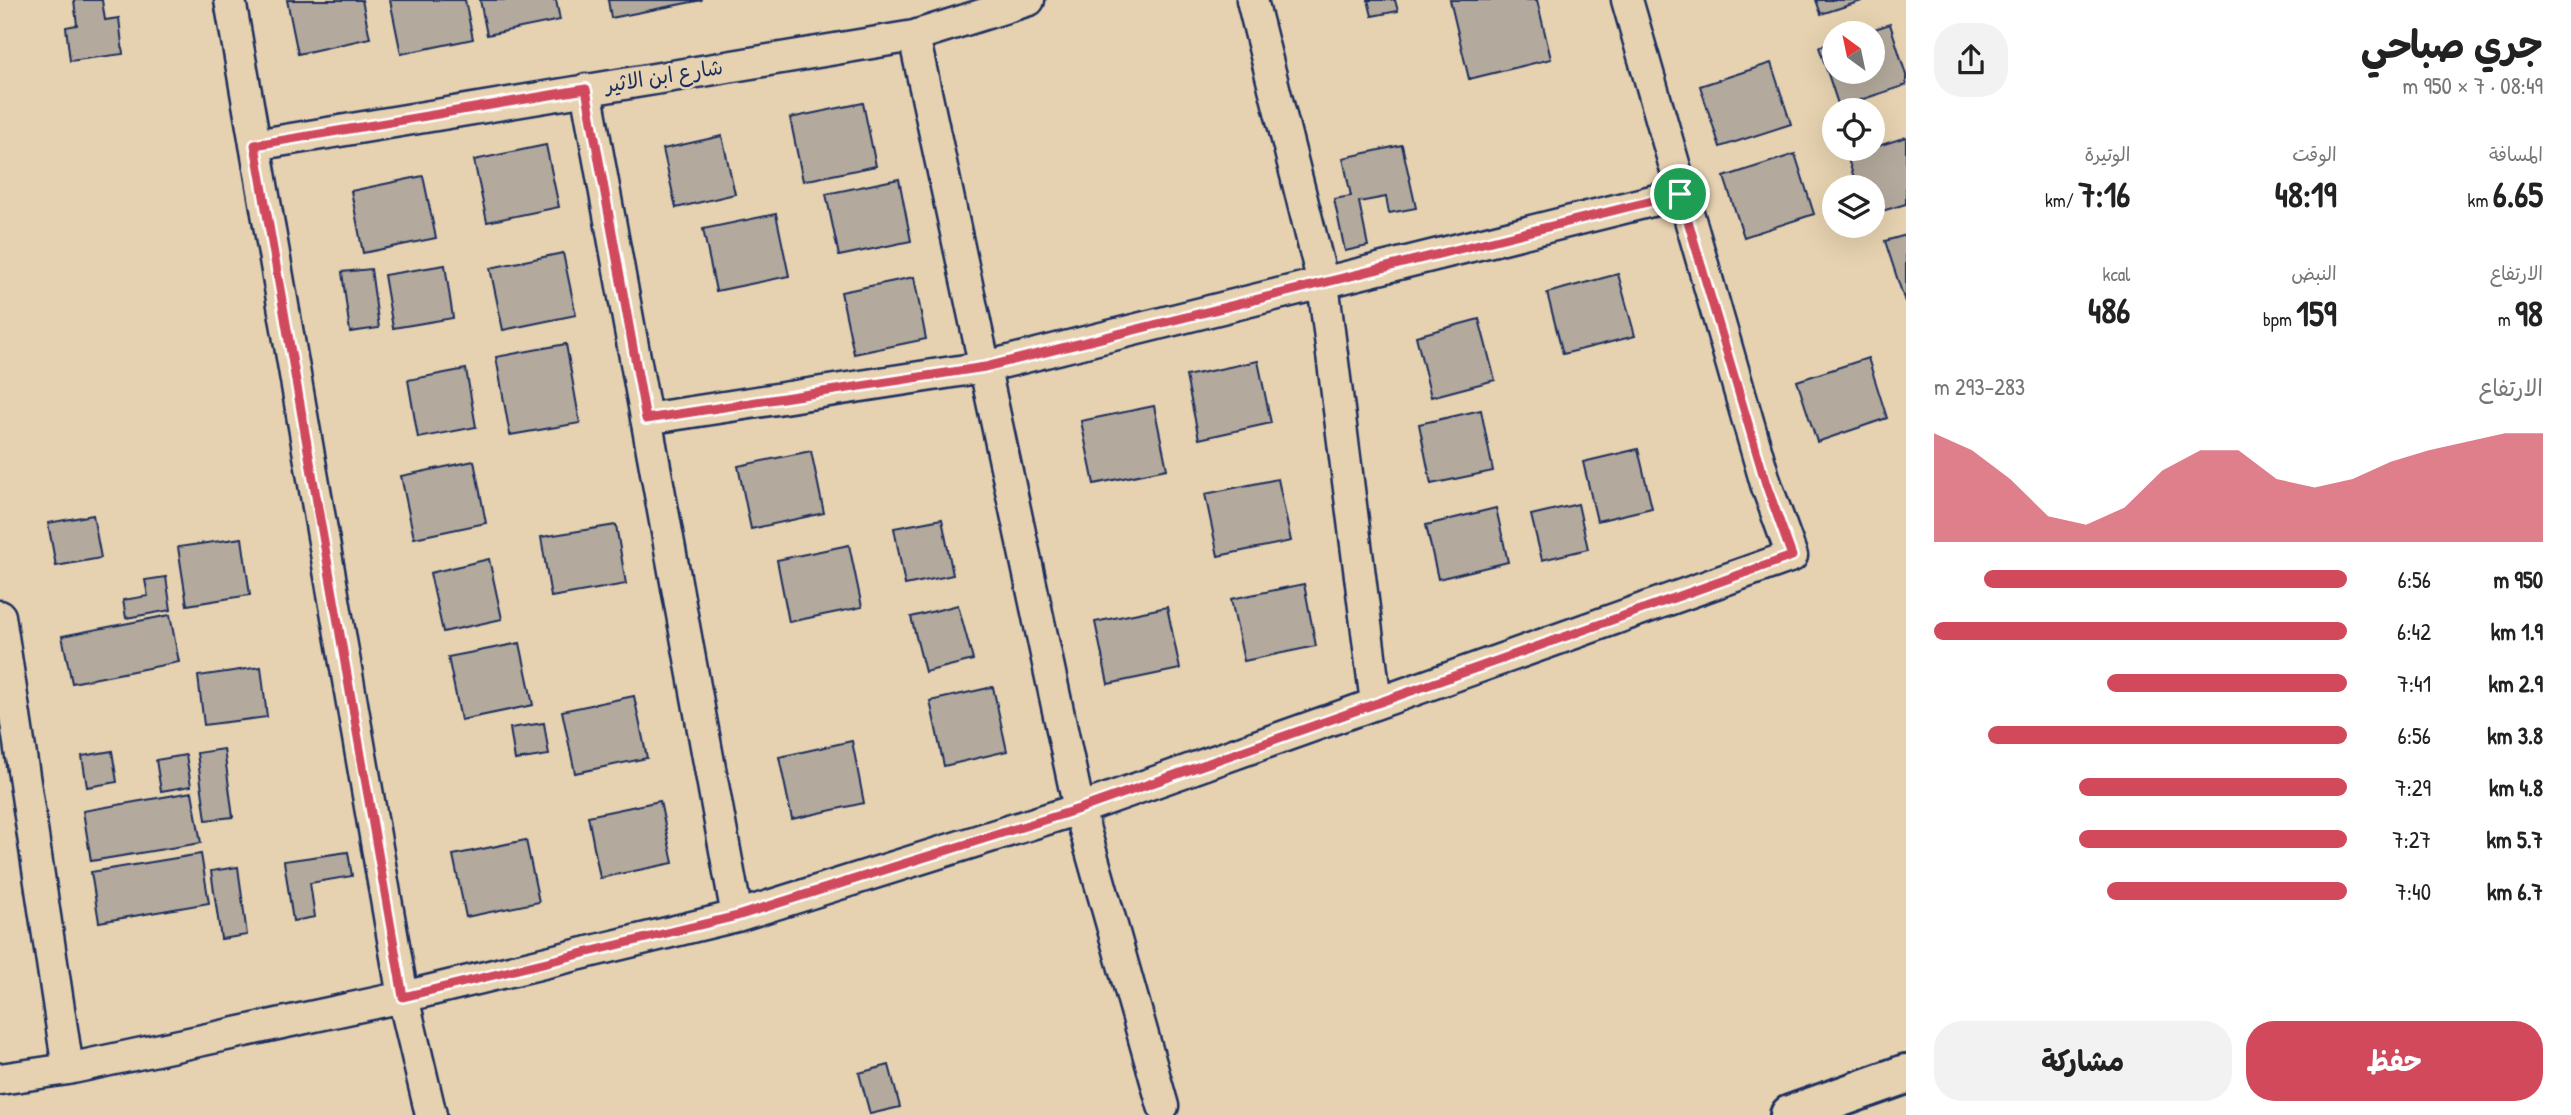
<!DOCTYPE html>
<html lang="ar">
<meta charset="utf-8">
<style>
:root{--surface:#fff;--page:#f2f2f2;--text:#222;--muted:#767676;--accent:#d1495b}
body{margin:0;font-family:"Patrick Hand","Playpen Sans Arabic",sans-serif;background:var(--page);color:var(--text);direction:rtl;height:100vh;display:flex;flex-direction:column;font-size:26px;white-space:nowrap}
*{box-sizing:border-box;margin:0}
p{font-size:23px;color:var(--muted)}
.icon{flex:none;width:38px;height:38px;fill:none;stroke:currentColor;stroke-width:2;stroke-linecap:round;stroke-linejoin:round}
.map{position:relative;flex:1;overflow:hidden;direction:ltr}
.details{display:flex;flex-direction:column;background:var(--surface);width:665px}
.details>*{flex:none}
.needle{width:46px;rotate:327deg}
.controls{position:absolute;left:1822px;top:21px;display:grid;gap:14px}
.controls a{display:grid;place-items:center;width:63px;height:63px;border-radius:50%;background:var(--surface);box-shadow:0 7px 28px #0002;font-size:35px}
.pin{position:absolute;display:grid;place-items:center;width:60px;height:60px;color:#fff;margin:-30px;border:4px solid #fff;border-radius:50%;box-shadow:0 2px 7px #0007}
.round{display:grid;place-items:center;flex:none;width:74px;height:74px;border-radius:28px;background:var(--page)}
.headline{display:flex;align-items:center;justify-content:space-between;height:119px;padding:0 28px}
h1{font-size:38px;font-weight:700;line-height:52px}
.figures{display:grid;grid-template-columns:repeat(3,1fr);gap:10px;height:119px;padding:7px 28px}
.figures div{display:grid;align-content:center}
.figures b{font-size:35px;font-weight:700}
.figures small{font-size:19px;font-weight:400}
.figures p{font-size:19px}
.chart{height:196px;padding:14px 28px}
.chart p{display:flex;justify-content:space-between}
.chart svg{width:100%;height:126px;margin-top:7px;fill:var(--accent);opacity:.7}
.primary-button{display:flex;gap:14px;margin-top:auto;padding:14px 28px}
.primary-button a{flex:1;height:80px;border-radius:28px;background:var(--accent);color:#fff;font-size:28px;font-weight:700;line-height:80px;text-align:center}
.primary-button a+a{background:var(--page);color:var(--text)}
ul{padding:0 28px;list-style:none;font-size:23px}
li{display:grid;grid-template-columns:112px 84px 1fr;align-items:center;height:52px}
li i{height:18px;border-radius:9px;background:var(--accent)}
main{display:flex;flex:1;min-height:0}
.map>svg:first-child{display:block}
.building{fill:#b3a99c;stroke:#1b2f5e;stroke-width:2}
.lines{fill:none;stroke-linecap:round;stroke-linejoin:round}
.minor-casing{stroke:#1b2f5e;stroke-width:35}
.trunk-casing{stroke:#1b2f5e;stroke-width:44}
.minor{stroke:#e6d2b0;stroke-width:30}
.trunk{stroke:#e6d2b0;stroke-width:38}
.route-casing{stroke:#fff;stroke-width:14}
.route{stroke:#d1495b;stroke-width:9}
.labels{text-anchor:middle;stroke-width:5;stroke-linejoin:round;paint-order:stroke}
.street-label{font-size:21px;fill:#1b2f5e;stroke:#e6d2b0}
</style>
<main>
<section class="details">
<div class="headline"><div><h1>جري صباحي</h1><p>08:49 · 7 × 950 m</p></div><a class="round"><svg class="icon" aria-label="share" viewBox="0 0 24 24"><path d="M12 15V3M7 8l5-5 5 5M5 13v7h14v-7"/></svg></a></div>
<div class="figures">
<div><p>المسافة</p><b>6.65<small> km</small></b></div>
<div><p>الوقت</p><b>48:19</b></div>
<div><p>الوتيرة</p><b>7:16<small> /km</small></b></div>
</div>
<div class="figures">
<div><p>الارتفاع</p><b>98<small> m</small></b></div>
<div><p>النبض</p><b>159<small> bpm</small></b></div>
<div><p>kcal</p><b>486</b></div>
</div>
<div class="chart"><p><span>الارتفاع</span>283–293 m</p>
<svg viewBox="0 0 160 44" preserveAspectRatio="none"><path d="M0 44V6L10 12L20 22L30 35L40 38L50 32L60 19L70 12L80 12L90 22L100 25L110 22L120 16L130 12L140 9L150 6L160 6V44z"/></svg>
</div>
<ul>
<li><b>950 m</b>6:56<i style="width:88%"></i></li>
<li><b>1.9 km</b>6:42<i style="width:100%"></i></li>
<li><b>2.9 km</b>7:41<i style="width:58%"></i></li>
<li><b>3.8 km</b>6:56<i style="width:87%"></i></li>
<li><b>4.8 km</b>7:29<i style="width:65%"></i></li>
<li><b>5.7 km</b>7:27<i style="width:65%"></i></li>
<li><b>6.7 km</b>7:40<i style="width:58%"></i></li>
</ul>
<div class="primary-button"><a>حفظ</a><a>مشاركة</a></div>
</section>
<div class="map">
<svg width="1906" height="1115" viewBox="0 0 1906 1115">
<rect width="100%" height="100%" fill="#e6d2b0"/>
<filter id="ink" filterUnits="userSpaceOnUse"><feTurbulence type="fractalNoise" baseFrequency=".0143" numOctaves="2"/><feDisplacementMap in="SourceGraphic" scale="14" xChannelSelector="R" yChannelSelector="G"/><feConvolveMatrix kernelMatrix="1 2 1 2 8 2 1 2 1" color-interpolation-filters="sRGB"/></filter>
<g filter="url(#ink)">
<path class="building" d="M74,0H102L105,20L119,18L123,54L70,61L66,27L77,25Z
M287,0H362L370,38L298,54Z
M390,0H465L473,39L401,54Z
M480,0H556L560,20L487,35Z
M608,0H702L611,18Z
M1368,0H1395L1398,11L1372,16Z
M1450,0H1537L1551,59L1469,79Z
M1816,0H1865L1821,14Z
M1890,24L1906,75V85L1839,107L1819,47L1834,42V72H1872V33H1862Z
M1771,63L1791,124L1720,147L1700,86Z
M863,103L876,166L803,181L790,118Z
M722,136L735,194L676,208L663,149Z
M1906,137V204L1872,214V187H1857L1847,156Z
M546,145L559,207L487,222L474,160Z
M1402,145L1416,208L1389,213L1386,197L1359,202L1368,246L1345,251L1334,199L1351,196L1343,158Z
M1795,154L1814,214L1744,237L1724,177Z
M423,176L436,238L363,253L351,191Z
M899,179L911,241L839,256L826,194Z
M776,214L789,276L716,291L703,229Z
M1906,235V302H1905L1885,241Z
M563,253L576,315L503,330L490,268Z
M445,265L453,318L393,328L384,275Z
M371,269L379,328L350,332L342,272Z
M1618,274L1635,336L1563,354L1547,293Z
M914,277L926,339L854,354L841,292Z
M1479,319L1495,380L1431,397L1416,336Z
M566,344L580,423L510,435L496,357Z
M1868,358L1887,418L1817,442L1797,381Z
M1258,361L1271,423L1199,439L1186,376Z
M466,369L476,427L418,438L408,380Z
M1154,406L1167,469L1094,484L1081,421Z
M1481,410L1493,471L1431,484L1419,424Z
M1638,449L1652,508L1597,521L1583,462Z
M811,451L824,513L751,529L738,466Z
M474,461L486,523L414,538L401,476Z
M1278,479L1291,541L1218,556L1205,494Z
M1578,504L1588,549L1542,560L1531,515Z
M1496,508L1508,562L1438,579L1426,525Z
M93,515L101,558L56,566L48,523Z
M942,519L953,575L905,585L894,528Z
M616,525L626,584L551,597L541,537Z
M242,538L250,595L187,605L178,547Z
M849,545L862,607L789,622L777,560Z
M489,559L502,619L443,632L430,573Z
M166,577L171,610L126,618L123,600L148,596L145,580Z
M1304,584L1316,646L1244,661L1231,599Z
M958,605L973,660L925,672L911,617Z
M1167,607L1180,669L1108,684L1095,622Z
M170,615L179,662L72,683L62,636Z
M520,643L533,705L461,720L448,657Z
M261,667L267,717L204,725L198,676Z
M993,687L1007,751L944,766L930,701Z
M634,696L647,758L575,773L562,711Z
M544,723L549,755L515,760L510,728Z
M852,741L864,803L792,819L779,757Z
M224,749L233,817L206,820L197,753Z
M112,751L117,782L87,787L82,756Z
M186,755L191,786L161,791L156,760Z
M192,792L201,843L91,861L83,811Z
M660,801L673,863L600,878L588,816Z
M526,840L539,902L466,917L453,855Z
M348,852L352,876L310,883L315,917L293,921L284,861Z
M201,854L209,903L99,922L91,872Z
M238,867L247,935L221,939L211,871Z
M889,1065L900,1107L870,1114L859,1073Z"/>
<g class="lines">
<g class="minor-casing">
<path id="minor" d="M230,0L403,997L431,1115
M1252,0L1323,283L1376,703
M914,36L1079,809L1163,1106
M586,89L737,916
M255,145L914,36L1029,0
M646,419L985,367L1680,194
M0,616L68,1069
M0,1079L68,1069L403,997L737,916L1079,809L1792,556L1766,484L1627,0"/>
</g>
<g class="trunk-casing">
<path id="trunk" d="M1790,1115L1906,1074"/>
</g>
<use href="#minor" class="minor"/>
<use href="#trunk" class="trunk"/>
</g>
</g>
<g class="lines" filter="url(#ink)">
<g class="route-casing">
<path id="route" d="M586,89L646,419L985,367L1680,194L1766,484L1792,556L1079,809L737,916L403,997L255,145Z"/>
</g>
<use href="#route" class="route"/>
</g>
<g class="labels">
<g class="street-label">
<text transform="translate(664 76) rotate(-9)" y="7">شارع ابن الاثير</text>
</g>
</g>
</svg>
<div class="controls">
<a><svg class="needle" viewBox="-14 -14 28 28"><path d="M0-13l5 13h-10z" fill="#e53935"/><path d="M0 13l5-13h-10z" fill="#767676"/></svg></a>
<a><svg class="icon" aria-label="locate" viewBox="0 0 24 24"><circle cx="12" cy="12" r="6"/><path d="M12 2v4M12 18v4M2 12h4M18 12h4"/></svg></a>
<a><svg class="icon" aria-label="layers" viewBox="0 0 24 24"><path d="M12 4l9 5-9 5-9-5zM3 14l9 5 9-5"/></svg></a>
</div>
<div class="pin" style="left:1680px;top:194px;background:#1e9e55"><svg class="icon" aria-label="arrive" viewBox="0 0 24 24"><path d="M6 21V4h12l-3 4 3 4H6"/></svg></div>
</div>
</main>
